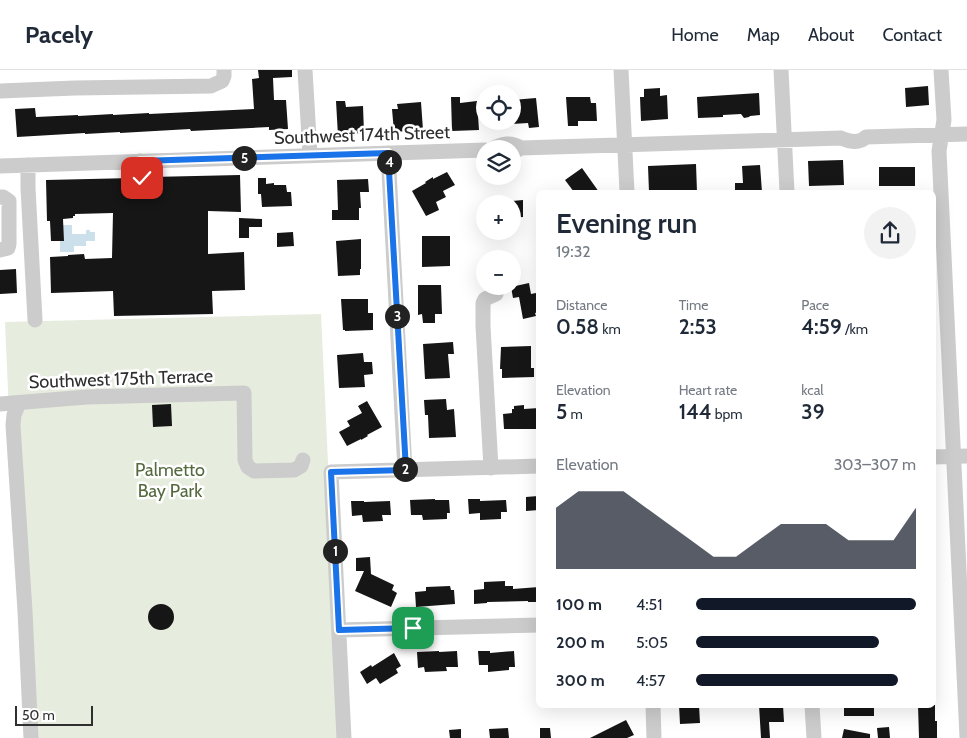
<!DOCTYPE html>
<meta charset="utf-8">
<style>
:root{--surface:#fff;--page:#f2f2f3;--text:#1f2937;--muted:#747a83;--line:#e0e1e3;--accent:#111827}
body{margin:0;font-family:Cabin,sans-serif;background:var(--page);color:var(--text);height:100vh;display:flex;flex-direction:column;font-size:19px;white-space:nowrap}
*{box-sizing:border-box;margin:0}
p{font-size:16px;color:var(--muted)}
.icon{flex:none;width:28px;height:28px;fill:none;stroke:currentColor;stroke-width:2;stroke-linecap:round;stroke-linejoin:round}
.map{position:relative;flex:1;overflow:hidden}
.sheet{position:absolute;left:536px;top:120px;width:400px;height:518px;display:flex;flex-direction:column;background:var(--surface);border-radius:8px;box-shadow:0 5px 20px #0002}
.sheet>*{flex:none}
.tools{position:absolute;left:476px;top:15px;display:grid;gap:10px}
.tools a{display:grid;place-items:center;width:45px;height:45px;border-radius:50%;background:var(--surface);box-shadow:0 5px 20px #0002;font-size:25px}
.scale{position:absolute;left:15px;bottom:12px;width:78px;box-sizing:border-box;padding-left:5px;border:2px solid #2f2f2f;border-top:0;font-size:14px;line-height:18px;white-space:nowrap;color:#2f2f2f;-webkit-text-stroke:4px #fff;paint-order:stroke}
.pin{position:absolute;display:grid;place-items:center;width:42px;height:42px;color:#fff;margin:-21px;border-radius:10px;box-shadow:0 2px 8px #0006}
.km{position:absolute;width:25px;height:25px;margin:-12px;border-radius:50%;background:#222;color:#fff;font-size:14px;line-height:25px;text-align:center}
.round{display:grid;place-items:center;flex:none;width:52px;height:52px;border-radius:26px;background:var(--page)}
.summary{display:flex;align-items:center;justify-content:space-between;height:85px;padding:0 20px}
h1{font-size:28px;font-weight:600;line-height:38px}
.stats{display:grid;grid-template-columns:repeat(3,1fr);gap:8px;height:85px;padding:5px 20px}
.stats div{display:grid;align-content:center}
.stats b{font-size:21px;font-weight:600}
.stats small{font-size:14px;font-weight:400}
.stats p{font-size:14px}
.chart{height:140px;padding:10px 20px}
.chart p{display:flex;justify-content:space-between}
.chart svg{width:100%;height:90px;margin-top:5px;fill:var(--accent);opacity:.7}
ul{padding:0 20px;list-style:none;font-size:16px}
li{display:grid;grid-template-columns:80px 60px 1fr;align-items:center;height:38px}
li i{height:12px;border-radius:6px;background:var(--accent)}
header{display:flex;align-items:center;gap:30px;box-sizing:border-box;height:70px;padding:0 25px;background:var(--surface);border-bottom:1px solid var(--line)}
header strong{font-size:24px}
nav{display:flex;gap:28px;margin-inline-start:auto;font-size:18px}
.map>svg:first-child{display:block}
.green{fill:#e6ecde}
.water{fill:#cbe0eb}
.building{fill:#161616}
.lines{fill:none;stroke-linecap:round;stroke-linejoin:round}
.minor{stroke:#ccc;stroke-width:15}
.route-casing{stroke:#fff;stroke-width:10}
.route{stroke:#1a73e8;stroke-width:6}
.labels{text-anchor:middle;stroke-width:5;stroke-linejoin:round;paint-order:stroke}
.street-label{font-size:18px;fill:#2f2f2f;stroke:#fff}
.park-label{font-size:18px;fill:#55693e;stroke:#fff}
</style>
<header>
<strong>Pacely</strong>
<nav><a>Home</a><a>Map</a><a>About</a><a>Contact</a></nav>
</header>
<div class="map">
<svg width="967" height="668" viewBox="0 0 967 668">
<rect width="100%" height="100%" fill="#fff"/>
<path class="green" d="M321,244L341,668H27L12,411L5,252Z"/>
<path class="water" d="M60,155H72V164H86V160H90V162H95V171H86V176H74V182H60V171H64Z"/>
<path class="building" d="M258,0H292V7L273,8L274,30H286L288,59L269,60V57L191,61L190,59L120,63V62L85,64V63L17,67L15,39L35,38L36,47L78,45V46L113,44V45L149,43V44L254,39L252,9L259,8Z
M928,16L929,35L906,37L905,18Z
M660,18V26L667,25L668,49L641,51L640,27H644V19Z
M759,23L760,45L750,46L749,47L744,48L741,44L723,45V47L698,48L697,27Z
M451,27H460V33L477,31L479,60L452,61Z
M566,27H590L591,33H596L597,51H578V56H568Z
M536,28L539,57L529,58L528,53L512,54V30Z
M336,31H345L346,37L363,36L364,63L346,64L347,65L338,66Z
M421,32L423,60L394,62L392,39H398L397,34Z
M843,90L844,115L809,116L808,91Z
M696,94L697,122H649L648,96Z
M760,95L762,122H735V113H743L742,96Z
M879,97H915V116H879Z
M582,98L599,122H574L565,110Z
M447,102L455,115L443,121L446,127L436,132L439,140L426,146L412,121L426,113L425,112L433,107V109Z
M240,105L241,142L208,141V184L244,182L245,220L212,221L213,244L114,246L113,221L51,223L50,187L68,186V185L84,184L85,189L112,188L113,143L75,144V146H73V148L63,149L64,171H51L50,151H47L46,110L133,108L135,113L139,116H143L148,114L150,111L151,107Z
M258,108H266V114L274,113V115H286L287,122H291L292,136L262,137L261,124H258Z
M368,109L369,122H360L361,138H359V150H332V140H338L337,110Z
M523,130V147L512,148V131Z
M239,148L262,149V157H249V168H239Z
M293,162L294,176L277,177V163Z
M422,166H450V196L422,197Z
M361,169V199H360V205L338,206L336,171Z
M16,199L17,223L0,224V200Z
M529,213L531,224L536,223L539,242L535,243L536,246L523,249L519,227L513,228L511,217Z
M418,215H441L442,244H435V253H423L422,244L418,245Z
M341,229H368V243H373V260L345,261V260H343Z
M453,272L454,284H448L450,308L425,309L423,274Z
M531,276V298H534V307L502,308V299H500L501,277Z
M363,283L364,292H372L373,304L364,305L365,317L339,318L337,285Z
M446,329L447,340L454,339L456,367L429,368L428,345H425L424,330Z
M367,331L382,357L367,365L368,366L361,370V369L347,376L339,362L350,356L347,351L362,343L358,336Z
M171,334L172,356L153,357L152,335Z
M524,335V339L539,338V359H504L503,344L512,343V339H514V336Z
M538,426L539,440L526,441V427Z
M435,429V430H449L450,443H447V449L423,450L422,445H411L410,430Z
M468,429H480V431L506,430L507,442H501V449L480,450V443L469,444Z
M351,431H364V432L390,431L391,445H382L383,451L363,452L362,445L352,446Z
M370,487L371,504L394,515L392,520L397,523L391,537L355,521L364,501H356V488Z
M505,511V516H513V519L539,517V532H528V531L487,532V533L474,534V520L484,519V512Z
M450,516L451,520H454L455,534L416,537L415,522L426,521V517Z
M148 547a13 13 0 1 1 26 0a13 13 0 1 1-26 0Z
M439,581V582L457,581L458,597H446L447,601L425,602L424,597L418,598L417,582Z
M478,581H490V583L514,581L515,597H509V600L488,602V595H479Z
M394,583L401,596L396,599L398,603L380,614L376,608L367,614L360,602L371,595L372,597Z
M679,635H699L700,653L680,654Z
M759,635H783L784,652H769L770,668H761Z
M844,635H874V646H844Z
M918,635H935V651H937V668H919Z
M626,650L634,665L627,668H590Z
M889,657L890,668H878L877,658Z
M508,658L509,668H490L489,659Z
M540,658H550L551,668H540Z
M461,659V668H450L449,660Z
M844,659L870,664V668H842Z"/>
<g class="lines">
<path class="minor" d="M305,0L310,85
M621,0L627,122
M781,0L787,122
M941,0L944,50L939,81L967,667
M0,21L75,18L211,16L222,11L224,6V0
M492,79C503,73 511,72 521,78
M388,83L405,400
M512,83L521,78L841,68C850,72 859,74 866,67L967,64
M140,91L142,107
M28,95V118L35,250
M0,96L485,80
M0,127H3L9,131V174L8,178L0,180
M19,333L14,345L13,355L25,541L31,668
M0,334L87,327L244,323L245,390L248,397L254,401L294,400L301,396L303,390
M934,387L967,386
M491,398L483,256V233L485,229L496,224
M339,560L539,555
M653,635L654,668
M812,635L814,668
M344,668L331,402L539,396"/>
</g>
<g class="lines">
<g class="route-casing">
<path id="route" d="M142,108L140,91L388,83L406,400L331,402L339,560L413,558"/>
</g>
<use href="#route" class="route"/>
</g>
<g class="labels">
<g class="street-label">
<text transform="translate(362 65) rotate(-2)" y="6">Southwest 174th Street</text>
<text transform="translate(121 309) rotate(-2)" y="6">Southwest 175th Terrace</text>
</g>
<g class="park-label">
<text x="170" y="406">Palmetto<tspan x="170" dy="21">Bay Park</tspan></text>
</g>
</g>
</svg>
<div class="tools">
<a><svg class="icon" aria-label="locate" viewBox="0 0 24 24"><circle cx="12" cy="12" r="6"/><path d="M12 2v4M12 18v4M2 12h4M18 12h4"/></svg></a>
<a><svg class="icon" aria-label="layers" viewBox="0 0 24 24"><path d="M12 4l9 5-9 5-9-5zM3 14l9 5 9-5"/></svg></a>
<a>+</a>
<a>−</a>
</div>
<div class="scale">50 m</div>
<div class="pin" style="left:413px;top:558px;background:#1e9e55"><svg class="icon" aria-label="arrive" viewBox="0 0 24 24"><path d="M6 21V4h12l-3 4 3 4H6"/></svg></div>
<div class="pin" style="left:142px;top:108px;background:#d93025"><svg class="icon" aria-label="check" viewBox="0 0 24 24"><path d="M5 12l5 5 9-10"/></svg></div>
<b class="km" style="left:335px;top:481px">1</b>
<b class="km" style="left:405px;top:399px">2</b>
<b class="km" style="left:397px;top:246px">3</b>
<b class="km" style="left:389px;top:92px">4</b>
<b class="km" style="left:244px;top:88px">5</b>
<section class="sheet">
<div class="summary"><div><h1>Evening run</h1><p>19:32</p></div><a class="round"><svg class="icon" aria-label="share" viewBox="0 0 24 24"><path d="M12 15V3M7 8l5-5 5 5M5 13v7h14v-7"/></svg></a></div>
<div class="stats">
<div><p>Distance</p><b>0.58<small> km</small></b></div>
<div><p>Time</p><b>2:53</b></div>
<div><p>Pace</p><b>4:59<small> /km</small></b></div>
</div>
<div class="stats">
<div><p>Elevation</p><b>5<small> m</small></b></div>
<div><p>Heart rate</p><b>144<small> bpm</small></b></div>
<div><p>kcal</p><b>39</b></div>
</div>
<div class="chart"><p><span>Elevation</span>303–307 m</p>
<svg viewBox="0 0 160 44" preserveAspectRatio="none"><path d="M0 44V14L10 6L20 6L30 6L40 14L50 22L60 30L70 38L80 38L90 30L100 22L110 22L120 22L130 30L140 30L150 30L160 14V44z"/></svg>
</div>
<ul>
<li><b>100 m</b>4:51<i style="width:100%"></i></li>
<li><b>200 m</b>5:05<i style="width:83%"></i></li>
<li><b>300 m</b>4:57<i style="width:92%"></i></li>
</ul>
</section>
</div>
